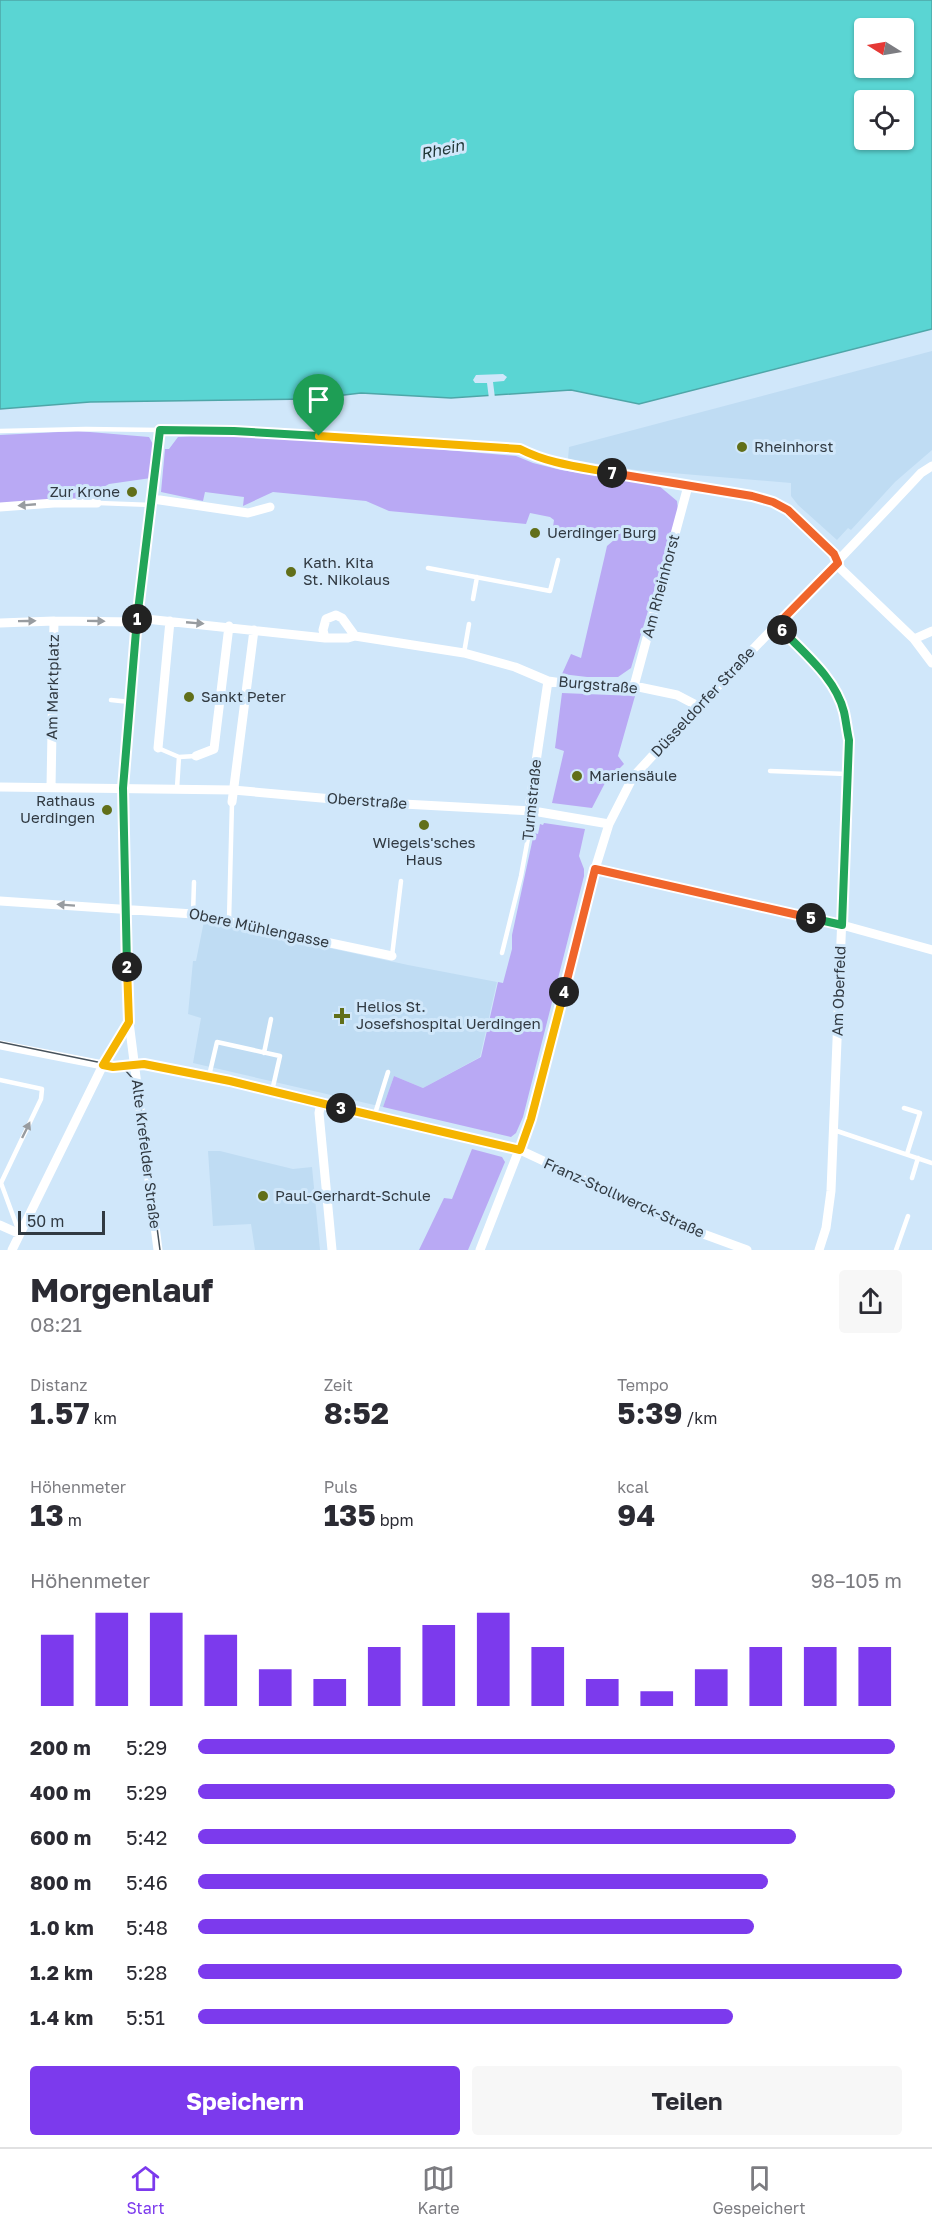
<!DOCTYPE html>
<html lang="de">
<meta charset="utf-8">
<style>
:root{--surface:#fff;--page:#f7f7f7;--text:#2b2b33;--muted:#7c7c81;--line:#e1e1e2;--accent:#7c3aed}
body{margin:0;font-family:"Golos Text",sans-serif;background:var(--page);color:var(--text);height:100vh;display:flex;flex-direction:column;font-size:22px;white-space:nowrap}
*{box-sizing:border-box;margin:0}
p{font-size:20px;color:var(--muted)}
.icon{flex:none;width:33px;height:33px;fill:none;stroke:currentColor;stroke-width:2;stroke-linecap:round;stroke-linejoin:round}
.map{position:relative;height:1250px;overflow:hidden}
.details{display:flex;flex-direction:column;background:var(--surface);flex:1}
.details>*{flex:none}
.needle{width:39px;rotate:281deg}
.tools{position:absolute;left:854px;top:18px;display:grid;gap:12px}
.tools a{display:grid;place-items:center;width:60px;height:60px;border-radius:6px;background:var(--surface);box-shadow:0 2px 4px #0004;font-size:30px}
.scale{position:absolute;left:18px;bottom:15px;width:87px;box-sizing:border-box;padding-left:6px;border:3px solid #313a42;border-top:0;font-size:16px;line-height:21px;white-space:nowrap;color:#313a42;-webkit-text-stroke:4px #d0e7fa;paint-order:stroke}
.pin{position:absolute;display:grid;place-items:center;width:51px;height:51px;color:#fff;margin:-62px -26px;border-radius:50% 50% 50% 0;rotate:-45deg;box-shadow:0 0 6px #0007}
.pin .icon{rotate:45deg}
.km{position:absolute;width:30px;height:30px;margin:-15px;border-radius:50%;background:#222;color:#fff;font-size:16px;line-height:30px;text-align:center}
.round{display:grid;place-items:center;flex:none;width:63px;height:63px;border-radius:6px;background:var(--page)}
.summary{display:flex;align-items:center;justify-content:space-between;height:102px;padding:0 30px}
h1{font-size:33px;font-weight:700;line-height:45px}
.stats{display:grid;grid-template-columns:repeat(3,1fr);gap:9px;height:102px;padding:6px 30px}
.stats div{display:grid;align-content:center}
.stats b{font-size:30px;font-weight:700}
.stats small{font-size:16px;font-weight:400}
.stats p{font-size:16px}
.chart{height:168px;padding:12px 30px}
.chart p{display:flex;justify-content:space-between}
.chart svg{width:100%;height:108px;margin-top:6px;stroke:var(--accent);stroke-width:6}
.cta{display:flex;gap:12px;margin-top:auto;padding:12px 30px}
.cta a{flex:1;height:69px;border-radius:6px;background:var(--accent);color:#fff;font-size:24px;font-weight:700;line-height:69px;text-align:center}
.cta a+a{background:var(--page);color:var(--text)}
ul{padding:0 30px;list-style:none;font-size:20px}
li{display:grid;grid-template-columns:96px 72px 1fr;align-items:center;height:45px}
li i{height:15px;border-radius:8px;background:var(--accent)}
.dock{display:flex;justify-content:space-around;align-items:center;height:84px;border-top:2px solid var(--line);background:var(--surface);font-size:16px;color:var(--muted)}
.dock a{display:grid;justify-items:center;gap:3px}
.dock .active{color:var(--accent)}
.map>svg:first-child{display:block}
.built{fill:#bfdcf3}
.green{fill:#b9a9f4}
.water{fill:#5ad5d3;stroke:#4ea6a8;stroke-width:1.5;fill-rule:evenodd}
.pier{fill:#d0e7fa}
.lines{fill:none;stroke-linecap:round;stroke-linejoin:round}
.lane{stroke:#fff;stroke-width:4.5}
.street{stroke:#fff;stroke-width:9}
.tram{stroke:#47525b;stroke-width:1.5}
.oneway{fill:#989ca0}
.split-1-casing{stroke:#fff;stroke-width:12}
.split-2-casing{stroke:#fff;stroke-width:12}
.split-3-casing{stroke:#fff;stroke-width:12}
.split-4-casing{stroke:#fff;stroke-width:12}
.split-5-casing{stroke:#fff;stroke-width:12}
.split-6-casing{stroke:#fff;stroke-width:12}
.split-7-casing{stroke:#fff;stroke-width:12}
.split-8-casing{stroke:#fff;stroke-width:12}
.split-1{stroke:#22a559;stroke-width:8}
.split-2{stroke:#22a559;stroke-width:8}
.split-3{stroke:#f5b400;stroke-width:8}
.split-4{stroke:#f5b400;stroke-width:8}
.split-5{stroke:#f0652b;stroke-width:8}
.split-6{stroke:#22a559;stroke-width:8}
.split-7{stroke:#f0652b;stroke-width:8}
.split-8{stroke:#f5b400;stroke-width:8}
.poi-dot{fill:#616f19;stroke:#d0e7fa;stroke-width:2}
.labels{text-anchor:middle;stroke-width:6;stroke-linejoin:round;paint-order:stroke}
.poi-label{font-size:15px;fill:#313a42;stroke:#d0e7fa;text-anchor:start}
.street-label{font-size:15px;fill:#313a42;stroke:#d0e7fa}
.water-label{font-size:16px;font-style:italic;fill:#1f3534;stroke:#d0e7fa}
</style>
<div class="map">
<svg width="932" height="1250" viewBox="0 0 932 1250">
<rect width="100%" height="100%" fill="#d0e7fa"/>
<path class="built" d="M932,351V450L895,482L851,530L848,528L837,540L798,505L791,496V483L636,470L568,459L569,447Z
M204,921L408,965L497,982L480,1057L423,1088L394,1076L383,1107L193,1063L201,1018L188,1014L193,961H196Z
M208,1151H220L293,1169L312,1167L320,1250H255L251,1224L213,1226Z"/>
<path class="green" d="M78,431L149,437L155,448L151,478L109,484L80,500L0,505V435Z
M219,434L307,438L516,456L533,463L561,470L658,485L677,501L678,510L631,668L618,677H587L562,674L571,654L581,658L605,555L607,546L614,540L605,530L598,536L553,527L554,520L550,517L530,513L526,524L389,511L366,501L273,492L243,506L244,497L205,492L203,501L161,492L165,449H169L178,437Z
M562,693L635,696L618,756L624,764L605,783L592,808L552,803L564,751L555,748Z
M544,823L585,829L579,856L584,869V876L523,1117L516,1133L511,1137L383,1107L394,1076L423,1088L481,1057L498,982L503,983L512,949V935L534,833L538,834L540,824L543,825Z
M472,1149L502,1157L505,1162L468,1250H419L444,1198L452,1199Z"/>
<path class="water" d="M0,0H932V329L639,404L571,390L451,398L361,393L310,399L90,402L0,409ZM864,28H903V68H864ZM864,100H903V140H864Z"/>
<path class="pier" d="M503,374L507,377L504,381L493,382L495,398L489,399L487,383H475L473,380L476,375Z"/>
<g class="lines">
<path class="lane" d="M0,431L86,429L234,431L520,449L534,456L564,464
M156,471L161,430
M98,503L152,505
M428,568L550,591L558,560
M473,599L477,577
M464,653L469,624
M111,700L130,702
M158,748L179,757
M770,771L847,774
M177,788L179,757L196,756
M193,914L194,882
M229,921L232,802
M502,953L521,876L533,811
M392,956L401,881
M264,1053L271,1019
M103,1065L128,1024
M209,1076L217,1042L280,1056L272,1091
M0,1080L42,1089L41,1099L1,1183L19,1232
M904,1108L920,1113L907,1154
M374,1117L388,1072
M834,1130L932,1163
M912,1178L918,1158
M896,1250L908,1216"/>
<path class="street" d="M564,464L752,496L773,502L788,510L834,554L841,569L914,639L932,663
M156,471L137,622L123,788L125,909L129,1022L158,1250
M153,499L248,513L270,507
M0,507L54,503H97
M0,623L54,621L137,622L146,619L325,638H348L355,636L464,653L515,667L548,681L584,686H634L677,695L698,706
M777,625C801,650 830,674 843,708C846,718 847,730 849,740L831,1191L826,1228L819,1250
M325,638L323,630L326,619L336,615L342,618L355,636
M914,639L932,631
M634,686L688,486
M158,748L170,621
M196,756L214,749L229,626
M0,787L233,790L366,802L533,811L609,824
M51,787L54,621
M232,802L254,630
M533,811L530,802L548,681
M595,869L842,925L932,950
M0,901L193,914L392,956
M0,1045L113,1067L144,1064L209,1076L520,1150L687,1228L747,1250
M321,1103L319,1113L332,1250
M0,1225L20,1234
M12,1250L103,1065
M480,1250L531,1119L595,869L609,824L633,777C727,674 826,575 921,473L932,466"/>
<path class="tram" d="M0,1042L117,1066L126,1071L134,1080L139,1092L160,1250"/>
</g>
<defs><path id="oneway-solid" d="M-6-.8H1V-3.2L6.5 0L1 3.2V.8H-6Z" transform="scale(1.5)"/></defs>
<g class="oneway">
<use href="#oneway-solid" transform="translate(27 505) rotate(175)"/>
<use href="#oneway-solid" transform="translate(27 621) rotate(-1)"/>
<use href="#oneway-solid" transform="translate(96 621) rotate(1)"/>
<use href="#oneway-solid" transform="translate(195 623) rotate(5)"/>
<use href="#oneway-solid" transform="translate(66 905) rotate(-176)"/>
<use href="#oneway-solid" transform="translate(26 1130) rotate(-64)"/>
</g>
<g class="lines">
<g class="split-1-casing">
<path id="split-1" d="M137,619L160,430L234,431L319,436"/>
</g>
<g class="split-2-casing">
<path id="split-2" d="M127,967L123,788L137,619"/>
</g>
<g class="split-3-casing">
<path id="split-3" d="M127,967L129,1022L103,1065L113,1067L144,1064L230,1081L341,1108"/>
</g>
<g class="split-4-casing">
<path id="split-4" d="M341,1108L520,1150L531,1119L564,992"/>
</g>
<g class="split-5-casing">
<path id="split-5" d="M564,992L595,869L811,918"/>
</g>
<g class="split-6-casing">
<path id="split-6" d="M782,630C805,654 836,679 844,712C846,721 847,731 849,740L842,925L811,918"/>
</g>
<g class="split-7-casing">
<path id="split-7" d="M612,473L752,496L773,502L788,510L834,554L838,563L777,625L782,630"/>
</g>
<g class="split-8-casing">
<path id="split-8" d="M319,436L520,449C549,464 581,467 612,473"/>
</g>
<use href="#split-1" class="split-1"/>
<use href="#split-2" class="split-2"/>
<use href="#split-3" class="split-3"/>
<use href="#split-4" class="split-4"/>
<use href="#split-5" class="split-5"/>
<use href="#split-6" class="split-6"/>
<use href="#split-7" class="split-7"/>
<use href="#split-8" class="split-8"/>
</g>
<g class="poi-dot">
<circle cx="742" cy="447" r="6"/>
<circle cx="132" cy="492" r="6"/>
<circle cx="535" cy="533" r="6"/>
<circle cx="291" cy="572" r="6"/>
<circle cx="189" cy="697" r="6"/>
<circle cx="577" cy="776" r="6"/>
<circle cx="107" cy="810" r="6"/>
<circle cx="424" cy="825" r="6"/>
<path d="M339 1007h6v6h6v6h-6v6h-6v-6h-6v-6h6z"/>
<circle cx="263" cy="1196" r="6"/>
</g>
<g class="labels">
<g class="poi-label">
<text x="754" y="452">Rheinhorst</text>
<text x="120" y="497" text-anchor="end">Zur Krone</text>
<text x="547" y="538">Uerdinger Burg</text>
<text x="303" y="568">Kath. Kita<tspan x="303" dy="17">St. Nikolaus</tspan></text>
<text x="201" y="702">Sankt Peter</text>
<text x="589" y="781">Mariensäule</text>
<text x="95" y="806" text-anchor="end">Rathaus<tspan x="95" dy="17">Uerdingen</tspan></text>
<text x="424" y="848" text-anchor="middle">Wiegels'sches<tspan x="424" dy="17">Haus</tspan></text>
<text x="356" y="1012">Helios St.<tspan x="356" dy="17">Josefshospital Uerdingen</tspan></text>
<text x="275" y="1201">Paul-Gerhardt-Schule</text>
</g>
<g class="street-label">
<text transform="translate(661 586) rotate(-75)" y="5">Am Rheinhorst</text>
<text transform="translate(598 685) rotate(5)" y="5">Burgstraße</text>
<text transform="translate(53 687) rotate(-89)" y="5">Am Marktplatz</text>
<text transform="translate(703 702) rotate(-47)" y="5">Düsseldorfer Straße</text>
<text transform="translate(532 800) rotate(-84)" y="5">Turmstraße</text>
<text transform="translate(367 801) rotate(4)" y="5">Oberstraße</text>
<text transform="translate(259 928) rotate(12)" y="5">Obere Mühlengasse</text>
<text transform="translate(839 991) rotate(-88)" y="5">Am Oberfeld</text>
<text transform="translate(146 1154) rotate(83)" y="5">Alte Krefelder Straße</text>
<text transform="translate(624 1198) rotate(24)" y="5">Franz-Stollwerck-Straße</text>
</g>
<g class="water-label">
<text transform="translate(442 149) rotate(-12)" y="6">Rhein</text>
</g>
</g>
</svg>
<div class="tools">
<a><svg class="needle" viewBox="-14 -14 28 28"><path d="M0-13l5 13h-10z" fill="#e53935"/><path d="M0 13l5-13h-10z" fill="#7c7c81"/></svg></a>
<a><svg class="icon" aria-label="locate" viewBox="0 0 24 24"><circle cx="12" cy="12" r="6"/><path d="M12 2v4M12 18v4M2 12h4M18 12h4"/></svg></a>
</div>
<div class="scale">50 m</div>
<div class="pin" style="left:319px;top:436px;background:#1e9e55"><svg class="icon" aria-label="arrive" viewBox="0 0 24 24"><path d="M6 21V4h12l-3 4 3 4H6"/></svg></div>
<b class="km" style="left:137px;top:619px">1</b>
<b class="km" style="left:127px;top:967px">2</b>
<b class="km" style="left:341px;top:1108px">3</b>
<b class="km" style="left:564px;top:992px">4</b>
<b class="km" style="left:811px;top:918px">5</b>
<b class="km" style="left:782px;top:630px">6</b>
<b class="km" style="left:612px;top:473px">7</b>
</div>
<section class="details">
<div class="summary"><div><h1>Morgenlauf</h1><p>08:21</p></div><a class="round"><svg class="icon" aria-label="share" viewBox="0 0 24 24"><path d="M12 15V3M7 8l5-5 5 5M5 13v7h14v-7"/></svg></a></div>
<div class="stats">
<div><p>Distanz</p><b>1.57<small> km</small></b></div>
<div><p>Zeit</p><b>8:52</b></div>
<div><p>Tempo</p><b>5:39<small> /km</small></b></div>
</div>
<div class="stats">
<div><p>Höhenmeter</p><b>13<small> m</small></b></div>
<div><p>Puls</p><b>135<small> bpm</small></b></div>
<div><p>kcal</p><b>94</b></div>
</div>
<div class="chart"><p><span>Höhenmeter</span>98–105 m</p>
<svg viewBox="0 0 160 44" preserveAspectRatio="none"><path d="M5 44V15M15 44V6M25 44V6M35 44V15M45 44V29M55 44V33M65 44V20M75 44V11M85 44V6M95 44V20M105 44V33M115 44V38M125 44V29M135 44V20M145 44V20M155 44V20"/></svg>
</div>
<ul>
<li><b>200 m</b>5:29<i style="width:99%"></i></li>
<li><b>400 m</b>5:29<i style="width:99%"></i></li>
<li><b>600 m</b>5:42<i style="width:85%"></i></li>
<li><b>800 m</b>5:46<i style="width:81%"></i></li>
<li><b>1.0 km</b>5:48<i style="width:79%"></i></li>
<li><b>1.2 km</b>5:28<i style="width:100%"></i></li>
<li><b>1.4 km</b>5:51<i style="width:76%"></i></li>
</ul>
<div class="cta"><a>Speichern</a><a>Teilen</a></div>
</section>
<nav class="dock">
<a class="active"><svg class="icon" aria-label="home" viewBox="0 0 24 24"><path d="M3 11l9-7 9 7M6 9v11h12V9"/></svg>Start</a>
<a><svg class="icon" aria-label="map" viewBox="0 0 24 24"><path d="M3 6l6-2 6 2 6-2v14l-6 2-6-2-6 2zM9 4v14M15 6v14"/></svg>Karte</a>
<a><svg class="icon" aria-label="saved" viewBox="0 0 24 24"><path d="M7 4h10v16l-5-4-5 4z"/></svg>Gespeichert</a>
</nav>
